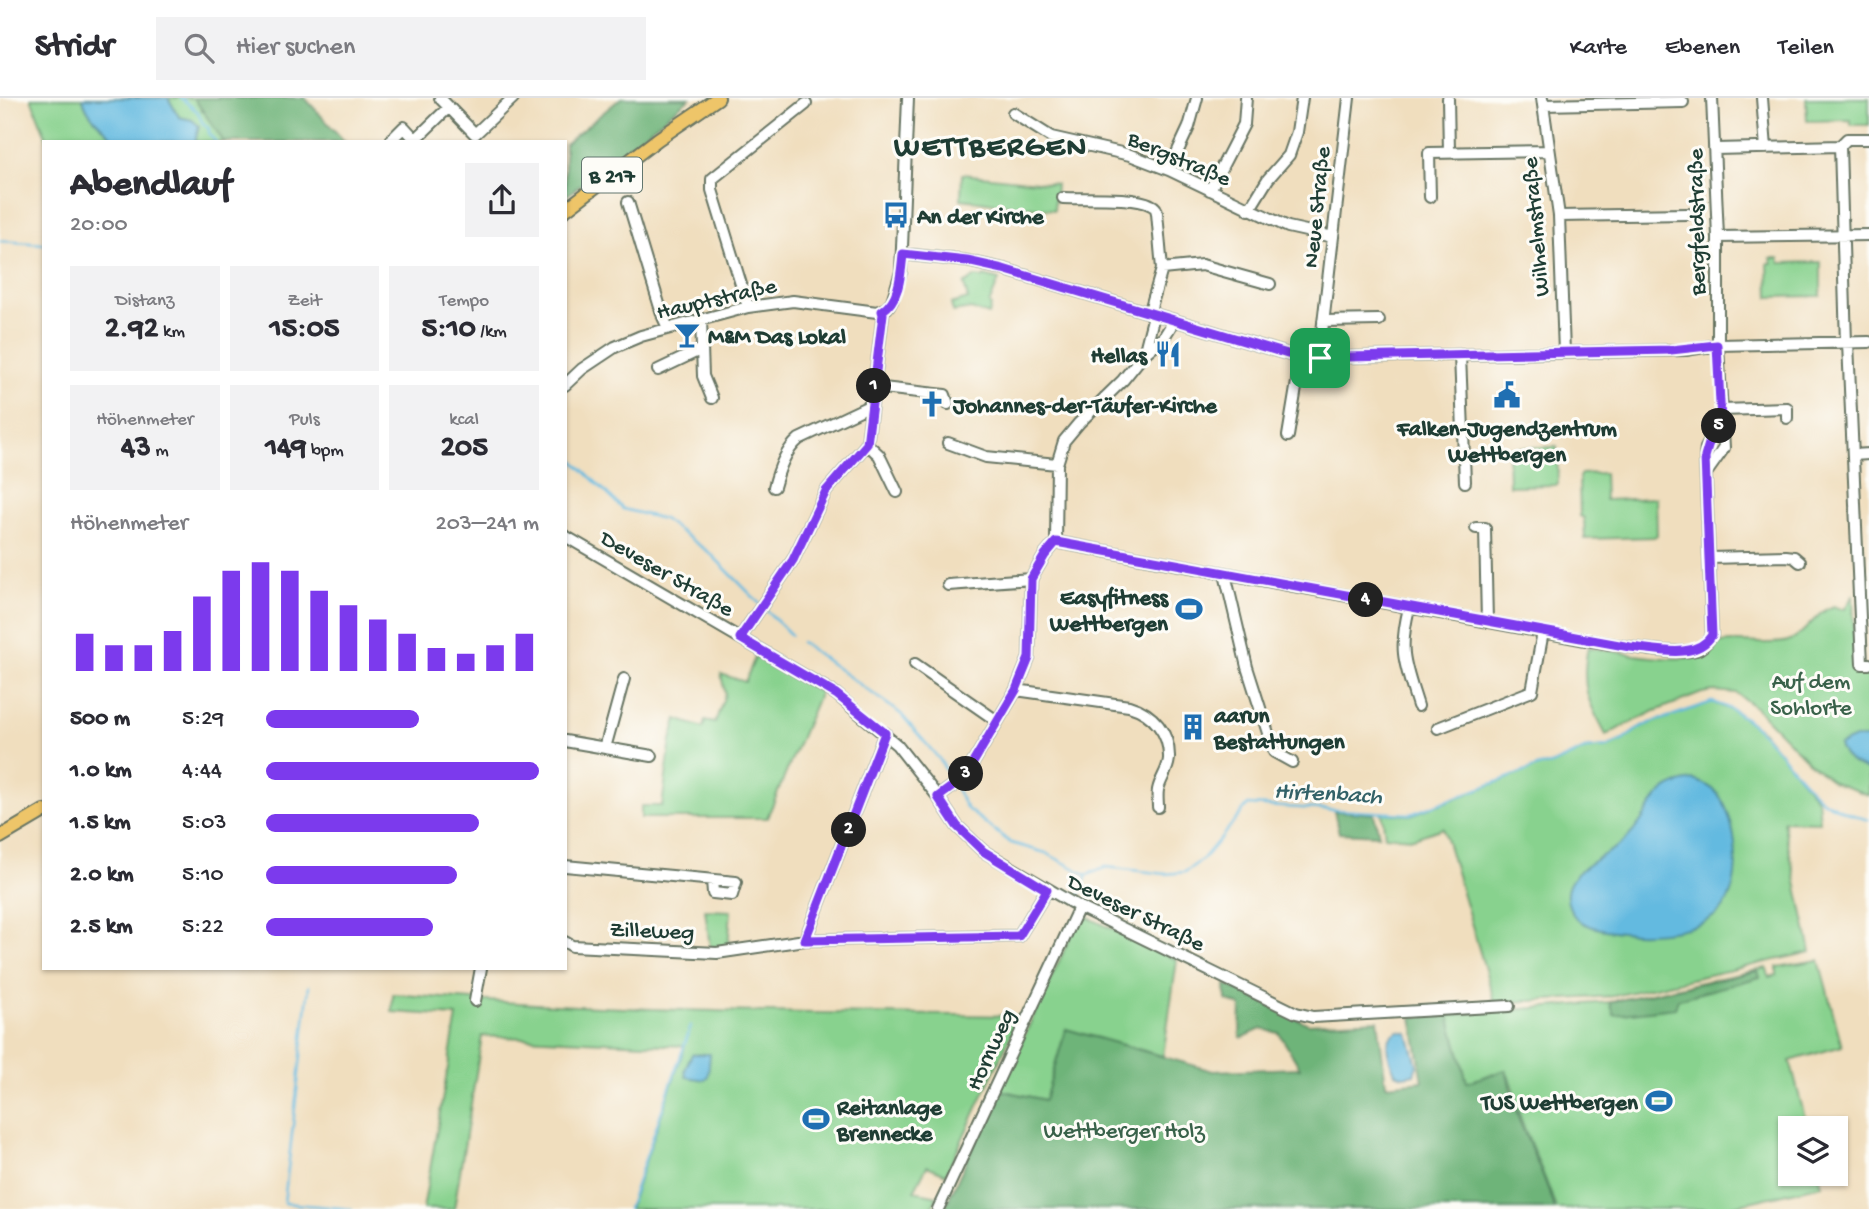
<!DOCTYPE html>
<html lang="de">
<meta charset="utf-8">
<style>
:root{--surface:#fff;--page:#f2f2f3;--text:#2b2b33;--muted:#7c7c81;--line:#e1e1e2;--accent:#7c3aed}
body{margin:0;font-family:"Gochi Hand",sans-serif;background:var(--page);color:var(--text);height:100vh;display:flex;flex-direction:column;font-size:26px;white-space:nowrap}
*{box-sizing:border-box;margin:0}
p{font-size:23px;color:var(--muted)}
.icon{flex:none;width:38px;height:38px;fill:none;stroke:currentColor;stroke-width:2;stroke-linecap:round;stroke-linejoin:round}
.map{position:relative;flex:1;overflow:hidden}
.drawer{position:absolute;left:42px;top:42px;width:525px;height:830px;display:flex;flex-direction:column;background:var(--surface);border-radius:0px;box-shadow:0 2px 5px #0004}
.drawer>*{flex:none}
.fabs{position:absolute;left:1778px;top:1018px;display:grid;gap:14px}
.fabs a{display:grid;place-items:center;width:70px;height:70px;border-radius:0px;background:var(--surface);box-shadow:0 2px 5px #0004;font-size:35px}
.pin{position:absolute;display:grid;place-items:center;width:60px;height:60px;color:#fff;margin:-30px;border-radius:14px;box-shadow:0 4px 10px #0006}
.km{position:absolute;width:35px;height:35px;margin:-18px;border-radius:50%;background:#222;color:#fff;font-size:19px;line-height:35px;text-align:center}
.round{display:grid;place-items:center;flex:none;width:74px;height:74px;border-radius:0px;background:var(--page)}
.head{display:flex;align-items:center;justify-content:space-between;height:119px;padding:0 28px}
h1{font-size:38px;font-weight:700;line-height:52px}
.metrics{display:grid;grid-template-columns:repeat(3,1fr);gap:10px;height:119px;padding:7px 28px}
.metrics div{display:grid;align-content:center;border-radius:0px;background:var(--page);text-align:center}
.metrics b{font-size:30px;font-weight:700}
.metrics small{font-size:19px;font-weight:400}
.metrics p{font-size:19px}
.chart{height:196px;padding:14px 28px}
.chart p{display:flex;justify-content:space-between}
.chart svg{width:100%;height:126px;margin-top:7px;stroke:var(--accent);stroke-width:6}
ul{padding:0 28px;list-style:none;font-size:23px}
li{display:grid;grid-template-columns:112px 84px 1fr;align-items:center;height:52px}
li i{height:18px;border-radius:9px;background:var(--accent)}
header{display:flex;align-items:center;gap:42px;box-sizing:border-box;height:98px;padding:0 35px;background:var(--surface);border-bottom:2px solid var(--line)}
header strong{font-size:33px}
nav{display:flex;gap:38px;margin-inline-start:auto;font-size:24px}
.search{width:490px;height:63px;background:var(--page);display:flex;align-items:center;gap:18px;box-sizing:border-box;padding:0 24px;border-radius:0px;color:var(--muted);font-size:26px}
.map>svg:first-child{display:block}
.green{fill:#88d28e;stroke:#548861;stroke-width:2}
.forest{fill:#6eb479;stroke:#467856;stroke-width:2}
.water{fill:#63bae0;stroke:#417c8a;stroke-width:2}
.lines{fill:none;stroke-linecap:round;stroke-linejoin:round}
.stream{stroke:#63bae0;stroke-width:2.5}
.minor-casing{stroke:#687564;stroke-width:14}
.major-casing{stroke:#687564;stroke-width:16}
.minor{stroke:#fff;stroke-width:10}
.major{stroke:#eec569;stroke-width:12}
.route-casing{stroke:#fff;stroke-width:14}
.route{stroke:#7c3aed;stroke-width:9}
.labels{text-anchor:middle;stroke-width:6;stroke-linejoin:round;paint-order:stroke}
.shield{fill:#fdfcf7;stroke:#62766e;stroke-width:2}
.shield-label{font-size:21px;font-weight:bold;fill:#1f3d34}
.street-label{font-size:23px;fill:#1f3d34;stroke:#fdfcf7}
.poi-label{font-size:23px;font-weight:bold;fill:#1f3d34;stroke:#fdfcf7;text-anchor:start}
.park-label{font-size:23px;fill:#39624a;stroke:#fdfcf7}
.water-label{font-size:24px;font-style:italic;fill:#336268;stroke:#fdfcf7}
.district-label{font-size:30px;font-weight:bold;letter-spacing:2px;fill:#1f3d34;stroke:#fdfcf7}
</style>
<header>
<strong>Stridr</strong>
<div class="search"><svg class="icon" aria-label="search" viewBox="0 0 24 24"><circle cx="10" cy="10" r="6"/><path d="M15 15l6 6"/></svg>Hier suchen</div>
<nav><a>Karte</a><a>Ebenen</a><a>Teilen</a></nav>
</header>
<div class="map">
<svg width="1869" height="1111" viewBox="0 0 1869 1111">
<rect width="100%" height="100%" fill="#fdfcf7"/>
<filter id="ink" filterUnits="userSpaceOnUse"><feTurbulence type="fractalNoise" baseFrequency=".0143" numOctaves="2"/><feDisplacementMap in="SourceGraphic" scale="14" xChannelSelector="R" yChannelSelector="G"/><feConvolveMatrix kernelMatrix="1 2 1 2 8 2 1 2 1" color-interpolation-filters="sRGB"/></filter>
<filter id="wash" filterUnits="userSpaceOnUse"><feTurbulence type="fractalNoise" baseFrequency=".00686" numOctaves="4" result="noise"/><feDisplacementMap in="SourceGraphic" scale="28" xChannelSelector="R" yChannelSelector="G"/><feGaussianBlur stdDeviation="1.57" result="paint"/><feColorMatrix in="noise" values="0 0 0 0 0 0 0 0 0 0 0 0 0 0 0 0 0 1.4 0 .05"/><feComposite in="paint" operator="in"/></filter>
<g filter="url(#wash)">
<rect width="100%" height="100%" fill="#f0debe"/>
<path class="green" d="M31,0H83C87,20 105,29 116,44H48Z
M168,0H194L224,44H195L199,28L192,22L179,19Z
M1806,0H1869V27H1851V22L1807,23Z
M962,76L1056,86L1054,112L961,101Z
M1771,160H1779L1780,165L1821,164V198L1769,199L1768,165H1772Z
M984,178L999,182L989,206L991,208L989,217L971,211L953,214L951,206L968,201L964,186L975,179L983,180Z
M1557,349L1558,385L1556,387L1509,388L1508,350Z
M1604,375L1605,402L1656,400L1657,437L1654,439L1585,441L1584,420L1580,418L1579,379L1581,376Z
M1853,498L1855,568L1869,569V697L1833,684L1810,665L1756,610L1736,595L1714,593L1702,595L1655,613L1606,637C1588,603 1580,589 1588,549C1619,554 1663,564 1695,559C1705,557 1710,548 1717,546C1735,540 1770,549 1788,543C1807,536 1815,514 1834,508L1844,512Z
M756,557L820,594L767,720H641V708H662L671,642L677,621L703,630L705,623L715,625L725,596L721,576L745,584Z
M1712,604L1736,614L1763,634L1818,702L1820,724L1783,723L1811,854L1614,898L1495,905L1443,730L1414,740L1385,738L1382,715L1411,717L1540,668L1551,667L1585,651L1607,649L1623,642L1642,628Z
M705,812L731,813L728,848L710,849Z
M1081,816L1177,862L1163,958L1066,931L1045,1002L999,992Z
M1819,862L1842,948L1790,963L1808,1031H1790V1076H1819L1822,1087L1719,1111H1556C1547,1081 1533,1054 1522,1024C1515,1007 1516,988 1505,972L1467,985L1449,917L1610,904L1767,870L1769,879L1777,877V869Z
M393,896C601,914 811,915 1020,918L946,1076L927,1068L914,1093L938,1098L931,1111H629L685,948L482,938L454,1111H423L457,918L392,914Z"/>
<path class="forest" d="M194,0H305L345,44H224Z
M621,0H690L565,99V46Z
M1334,713L1374,716L1379,737L1339,735Z
M1758,873L1760,879L1678,901L1675,910L1614,917L1610,904Z
M1225,886L1308,926L1378,922L1386,987L1423,983L1412,919L1449,917L1467,984L1506,972L1519,1022L1547,1088L1554,1111H944L999,992L1045,1002L1066,931L1213,973L1300,970L1279,935L1261,931L1242,940L1240,939L1241,908L1226,902Z"/>
<path class="water" d="M83,0H168L179,19L192,22L199,28L195,44H116C105,29 87,20 83,0Z
M1855,640H1869V673C1856,667 1843,662 1839,647Z
M1694,682C1703,685 1711,688 1717,695C1738,720 1745,791 1719,814C1691,839 1630,838 1596,830C1583,826 1573,821 1569,808C1556,776 1603,760 1622,745C1653,719 1648,687 1694,682Z
M1398,933L1408,935L1417,967L1414,976L1403,978L1395,975C1389,960 1380,943 1398,933Z
M692,956H710L708,978L705,982L686,979L685,972Z"/>
<g class="lines">
<path class="stream" d="M181,0L198,14L202,24L209,31V36L216,44
M0,143L44,146
M565,354L623,411L663,421L710,455L760,506
M765,511L791,537
M801,544L901,616L940,662L953,685
M956,691L967,711L1011,745L1046,755L1087,777L1106,769L1166,776L1185,774L1203,761L1248,707L1411,716L1540,668L1551,667L1585,651L1607,649L1623,642L1642,628L1712,604C1763,618 1784,668 1820,700C1829,708 1857,719 1869,722
M1078,801L1087,777
M309,888L284,1105L352,1111
M628,1111L691,928"/>
</g>
</g>
<g filter="url(#ink)">
<g class="lines">
<g class="minor-casing">
<path id="minor" d="M440,0L475,36L513,0
M1448,0L1449,54
M1542,0L1559,118L1564,254
M1762,0L1766,50
M1543,7L1683,4
M1013,15L1051,39L1130,57L1169,72L1288,129L1333,139
M394,44L392,41L404,29L415,41
M413,44L449,9
M1840,48L1846,245
M1715,51L1840,48L1847,41H1869
M1169,72L1189,29L1197,0
M1210,92L1244,26L1246,0
M1430,99L1429,55L1549,53
M1063,100C1083,101 1135,98 1151,107C1156,109 1156,111 1157,115L1162,171L1149,216
M628,104L663,219L668,230
M1249,112L1268,81L1289,57L1297,34L1302,0
M1559,118L1688,116
M1718,139L1869,137
M903,156L967,163L1003,171L1301,260L1686,252L1718,247L1869,244
M1162,171L1202,167L1270,186
M748,209L712,92V81L806,6
M701,221L703,278L712,300
M1323,223L1379,222
M1848,245L1862,566H1869
M1144,256L1154,217
M1460,257L1465,384
M1319,260L1349,0
M658,272L702,251
M565,287L582,271L615,249L641,238L748,209L793,203L877,214L887,210L892,203L901,174L908,0
M874,289L945,297L948,306
M1721,312L1787,310V320
M1288,338L1301,260
M948,345L986,359L1057,366
M867,346L883,216L882,213
M867,346L879,357L897,394
M1853,357L1869,356
M1707,374L1724,350L1718,247V139L1712,0
M774,389C779,371 785,353 799,341L871,307
M1476,430H1485L1487,524
M565,438L836,596L897,647L938,699L957,728L983,753L1079,809L1296,915L1313,919L1509,908
M1056,444L1586,542C1611,546 1673,558 1696,552C1703,550 1708,543 1712,537L1705,359L1706,350L1721,324
M1710,460L1786,458L1794,459L1800,464
M1225,476L1247,569L1274,654L1292,664
M948,487L1031,481
M1409,510C1398,554 1405,566 1418,608
M740,540L793,462L826,393L867,346
M915,566L997,623
M1016,592L1129,608C1153,615 1170,635 1169,661C1168,673 1160,681 1158,692C1157,697 1158,704 1158,709
M1438,630L1532,593L1543,534
M565,643L652,658
M605,650L624,581
M938,699L964,680L1016,592L1029,560L1031,481L1045,457L1056,444L1057,366L1064,343L1079,325L1123,282L1144,256L1164,239L1174,223
M565,768L736,784L732,797L713,795L712,782
M805,842L885,635
M565,844L572,848L717,855L805,842L1019,838L1047,792
M475,903L481,870
M938,1111L1079,809"/>
</g>
<g class="major-casing">
<path id="major" d="M565,112L658,41L718,0
M0,739L44,713"/>
</g>
<use href="#minor" class="minor"/>
<use href="#major" class="major"/>
</g>
</g>
<g class="lines" filter="url(#ink)">
<g class="route-casing">
<path id="route" d="M903,156L967,163L1003,171L1301,260L1671,252L1717,247L1721,324L1710,342L1705,359L1712,537C1696,563 1656,551 1630,549L1056,444L1045,457L1031,481L1029,560L1016,592L964,680L938,699L957,728L983,753L1047,792L1019,838L805,842L885,635L836,596L740,540L793,462L826,393L867,346L883,216L882,213C900,202 901,175 903,156Z"/>
</g>
<use href="#route" class="route"/>
</g>
<defs>
<g id="bus-bare" transform="scale(2.1)"><path d="M-5-6H5V4H4V6H2V4H-2V6H-4V4H-5ZM-3.5-4V0h7V-4ZM-3.5 1.2v1.5H-2V1.2ZM2 1.2v1.5H3.5V1.2Z" fill="#1f6fb2" stroke="#fdfcf7" stroke-width="2.5" paint-order="stroke"/></g>
<g id="bar-bare" transform="scale(2.1)"><path d="M-6-5H6L.8 .8V4.5H3.5V6h-7V4.5H-.8V.8Z" fill="#1f6fb2" stroke="#fdfcf7" stroke-width="2.5" paint-order="stroke"/></g>
<g id="restaurant-bare" transform="scale(2.1)"><path d="M-5-6h1v4h1v-4h1v4h1v-4h1v5L-1.5 .5V6h-2V.5L-5-1ZM5-6V6H3V1.5H1.5Q1.5-4 5-6Z" fill="#1f6fb2" stroke="#fdfcf7" stroke-width="2.5" paint-order="stroke"/></g>
<g id="civic-bare" transform="scale(2.1)"><path d="M-.6-6.5H3V-4.5H.6V-3L4-1V1h2V6H-6V1h2V-1L-.6-3ZM-1.2 2.5V6h2.4V2.5Z" fill="#1f6fb2" stroke="#fdfcf7" stroke-width="2.5" paint-order="stroke"/></g>
<g id="church-bare" transform="scale(2.1)"><path d="M-1.2-6h2.4v3.5h3.3v2.4h-3.3V6h-2.4V-.1h-3.3v-2.4h3.3Z" fill="#1f6fb2" stroke="#fdfcf7" stroke-width="2.5" paint-order="stroke"/></g>
<g id="stadium-bare" transform="scale(2.1)"><path d="M0-5a6.5 5 0 1 0 0 10a6.5 5 0 1 0 0-10ZM-3.5-1.8h7v3.6h-7Z" fill="#1f6fb2" stroke="#fdfcf7" stroke-width="2.5" paint-order="stroke"/></g>
<g id="building-bare" transform="scale(2.1)"><path d="M-4-6H4V6H1V3H-1V6H-4ZM-2.5-4.3h1.7v1.8h-1.7ZM.8-4.3h1.7v1.8H.8ZM-2.5-1h1.7V.8h-1.7ZM.8-1h1.7V.8H.8Z" fill="#1f6fb2" stroke="#fdfcf7" stroke-width="2.5" paint-order="stroke"/></g>
</defs>
<g fill-rule="evenodd">
<use href="#bus-bare" x="896" y="117"/>
<use href="#bar-bare" x="687" y="237"/>
<use href="#restaurant-bare" x="1168" y="256"/>
<use href="#civic-bare" x="1507" y="297"/>
<use href="#church-bare" x="932" y="306"/>
<use href="#stadium-bare" x="1189" y="511"/>
<use href="#building-bare" x="1193" y="629"/>
<use href="#stadium-bare" x="1659" y="1003"/>
<use href="#stadium-bare" x="816" y="1021"/>
</g>
<g class="labels">
<rect class="shield" x="582" y="59.5" width="60" height="35" rx="5"/>
<g class="shield-label">
<text x="612" y="84">B 217</text>
</g>
<g class="street-label">
<text transform="translate(1180 59) rotate(23)" y="8">Bergstraße</text>
<text transform="translate(1315 109) rotate(-84)" y="8">Neue Straße</text>
<text transform="translate(1695 124) rotate(-91)" y="8">Bergfeldstraße</text>
<text transform="translate(1534 129) rotate(-95)" y="8">Wilhelmstraße</text>
<text transform="translate(716 199) rotate(-13)" y="8">Hauptstraße</text>
<text transform="translate(668 474) rotate(30)" y="8">Deveser Straße</text>
<text transform="translate(1137 813) rotate(26)" y="8">Deveser Straße</text>
<text transform="translate(652 831) rotate(2)" y="8">Zilleweg</text>
<text transform="translate(989 951) rotate(-65)" y="8">Hornweg</text>
</g>
<g class="poi-label">
<text x="917" y="125">An der Kirche</text>
<text x="708" y="245">M&amp;M Das Lokal</text>
<text x="1147" y="264" text-anchor="end">Hellas</text>
<text x="953" y="314">Johannes-der-Täufer-Kirche</text>
<text x="1507" y="337" text-anchor="middle">Falken-Jugendzentrum<tspan x="1507" dy="26">Wettbergen</tspan></text>
<text x="1168" y="506" text-anchor="end">Easyfitness<tspan x="1168" dy="26">Wettbergen</tspan></text>
<text x="1214" y="624">aarun<tspan x="1214" dy="26">Bestattungen</tspan></text>
<text x="1638" y="1011" text-anchor="end">TUS Wettbergen</text>
<text x="837" y="1016">Reitanlage<tspan x="837" dy="26">Brennecke</tspan></text>
</g>
<g class="park-label">
<text x="1811" y="590">Auf dem<tspan x="1811" dy="26">Sohlorte</tspan></text>
<text x="1124" y="1039">Wettberger Holz</text>
</g>
<g class="water-label">
<text transform="translate(1328 694) rotate(3)" y="8">Hirtenbach</text>
</g>
<g class="district-label">
<text x="991" y="57">WETTBERGEN</text>
</g>
</g>
</svg>
<div class="fabs">
<a><svg class="icon" aria-label="layers" viewBox="0 0 24 24"><path d="M12 4l9 5-9 5-9-5zM3 14l9 5 9-5"/></svg></a>
</div>
<div class="pin" style="left:1320px;top:260px;background:#1e9e55"><svg class="icon" aria-label="arrive" viewBox="0 0 24 24"><path d="M6 21V4h12l-3 4 3 4H6"/></svg></div>
<b class="km" style="left:874px;top:288px">1</b>
<b class="km" style="left:849px;top:732px">2</b>
<b class="km" style="left:966px;top:676px">3</b>
<b class="km" style="left:1366px;top:502px">4</b>
<b class="km" style="left:1719px;top:328px">5</b>
<section class="drawer">
<div class="head"><div><h1>Abendlauf</h1><p>20:00</p></div><a class="round"><svg class="icon" aria-label="share" viewBox="0 0 24 24"><path d="M12 15V3M7 8l5-5 5 5M5 13v7h14v-7"/></svg></a></div>
<div class="metrics">
<div><p>Distanz</p><b>2.92<small> km</small></b></div>
<div><p>Zeit</p><b>15:05</b></div>
<div><p>Tempo</p><b>5:10<small> /km</small></b></div>
</div>
<div class="metrics">
<div><p>Höhenmeter</p><b>43<small> m</small></b></div>
<div><p>Puls</p><b>149<small> bpm</small></b></div>
<div><p>kcal</p><b>205</b></div>
</div>
<div class="chart"><p><span>Höhenmeter</span>203–241 m</p>
<svg viewBox="0 0 160 44" preserveAspectRatio="none"><path d="M5 44V31M15 44V35M25 44V35M35 44V30M45 44V18M55 44V9M65 44V6M75 44V9M85 44V16M95 44V21M105 44V26M115 44V31M125 44V36M135 44V38M145 44V35M155 44V31"/></svg>
</div>
<ul>
<li><b>500 m</b>5:29<i style="width:56%"></i></li>
<li><b>1.0 km</b>4:44<i style="width:100%"></i></li>
<li><b>1.5 km</b>5:03<i style="width:78%"></i></li>
<li><b>2.0 km</b>5:10<i style="width:70%"></i></li>
<li><b>2.5 km</b>5:22<i style="width:61%"></i></li>
</ul>
</section>
</div>
